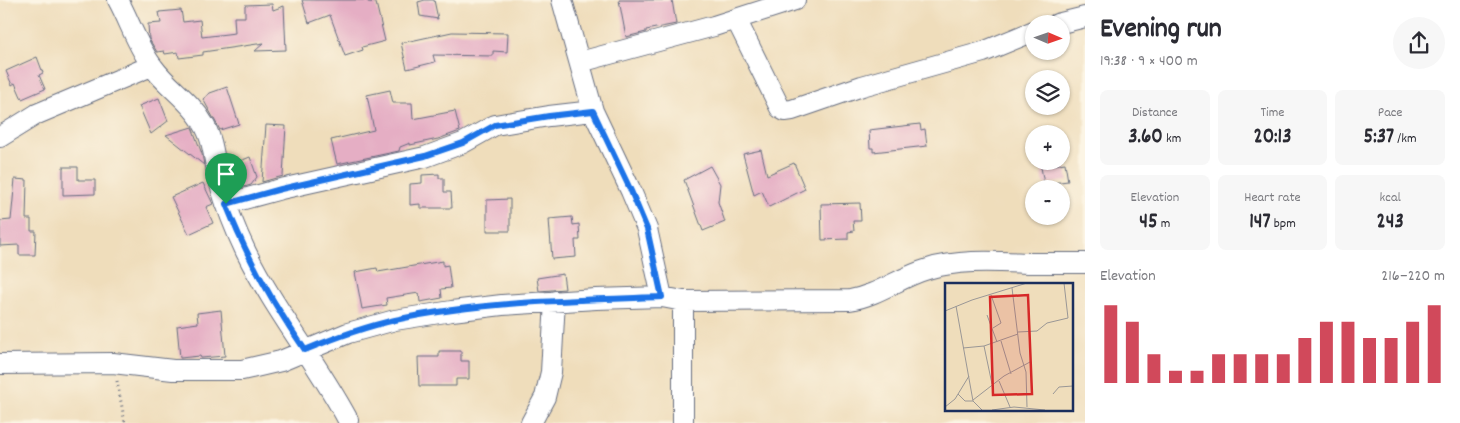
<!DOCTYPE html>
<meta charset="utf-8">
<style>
:root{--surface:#fff;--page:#f7f7f7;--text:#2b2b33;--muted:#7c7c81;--accent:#d1495b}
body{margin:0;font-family:Dekko,sans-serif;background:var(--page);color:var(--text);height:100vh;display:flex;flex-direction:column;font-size:19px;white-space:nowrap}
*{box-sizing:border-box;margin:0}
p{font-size:16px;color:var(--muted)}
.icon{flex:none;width:28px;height:28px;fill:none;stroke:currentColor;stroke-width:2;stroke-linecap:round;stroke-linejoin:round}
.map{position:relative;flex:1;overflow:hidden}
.sheet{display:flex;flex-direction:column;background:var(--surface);width:375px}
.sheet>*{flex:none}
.needle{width:32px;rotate:92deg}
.buttons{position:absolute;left:1025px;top:15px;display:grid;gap:10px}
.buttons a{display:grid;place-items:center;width:45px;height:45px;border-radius:50%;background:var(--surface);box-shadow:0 1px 4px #0004;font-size:25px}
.pin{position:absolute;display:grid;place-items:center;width:42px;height:42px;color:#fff;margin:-51px -21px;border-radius:50% 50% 50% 0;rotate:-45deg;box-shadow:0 0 5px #0007}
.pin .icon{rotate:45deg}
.round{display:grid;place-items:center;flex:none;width:52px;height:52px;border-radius:26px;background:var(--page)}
.headline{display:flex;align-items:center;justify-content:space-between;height:85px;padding:0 15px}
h1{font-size:28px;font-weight:800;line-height:38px}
.figures{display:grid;grid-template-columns:repeat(3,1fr);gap:8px;height:85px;padding:5px 15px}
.figures div{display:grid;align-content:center;border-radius:8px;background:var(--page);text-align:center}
.figures b{font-size:21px;font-weight:800}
.figures small{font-size:14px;font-weight:400}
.figures p{font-size:14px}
.chart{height:140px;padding:10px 15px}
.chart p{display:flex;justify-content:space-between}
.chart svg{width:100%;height:90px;margin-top:5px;stroke:var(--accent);stroke-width:6}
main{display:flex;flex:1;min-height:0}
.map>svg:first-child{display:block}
.building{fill:#e5aec4}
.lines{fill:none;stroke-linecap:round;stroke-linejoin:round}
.minor-casing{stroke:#656c7f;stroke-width:22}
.path{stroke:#656c7f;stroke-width:3;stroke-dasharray:1 4;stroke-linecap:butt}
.minor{stroke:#fff;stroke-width:20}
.route-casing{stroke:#fff;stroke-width:10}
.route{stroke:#1a73e8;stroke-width:6}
.inset-road{fill:none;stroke:#9a9796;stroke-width:1}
.view{fill:#d62828;fill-opacity:0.15;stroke:#d62828;stroke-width:2.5}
.inset-edge{fill:none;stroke:#1b2f5e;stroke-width:2.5}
</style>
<main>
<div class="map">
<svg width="1085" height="423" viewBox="0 0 1085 423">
<rect width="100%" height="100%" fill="#fcf5e5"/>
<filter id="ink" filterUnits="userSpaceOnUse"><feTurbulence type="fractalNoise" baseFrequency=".02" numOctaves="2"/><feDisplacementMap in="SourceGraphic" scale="10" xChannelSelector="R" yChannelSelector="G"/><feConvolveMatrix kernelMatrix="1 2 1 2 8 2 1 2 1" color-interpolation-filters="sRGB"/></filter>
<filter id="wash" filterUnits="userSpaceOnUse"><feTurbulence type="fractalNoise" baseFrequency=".0096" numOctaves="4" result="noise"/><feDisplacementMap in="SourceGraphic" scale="20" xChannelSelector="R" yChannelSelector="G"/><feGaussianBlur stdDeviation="1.12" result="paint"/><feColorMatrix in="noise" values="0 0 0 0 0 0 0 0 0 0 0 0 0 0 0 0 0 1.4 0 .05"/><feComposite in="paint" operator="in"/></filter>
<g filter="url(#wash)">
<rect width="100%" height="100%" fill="#efddbb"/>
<g id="blocks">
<path class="building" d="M302,0H367L368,2L376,3L385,41L362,47L363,50L345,56L330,15L309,23Z
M425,0H434L438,19L420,16L418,2Z
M619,0H672L676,24L646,30V32L626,37Z
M272,4L273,10L284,6L286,50L255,51L264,43L203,52V55L179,58L178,52L165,54L164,51L157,52L149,39L148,24L161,23L159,12L181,10L183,22L200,20L202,37L235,33L234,17H245V5Z
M452,32L508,33L507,52L493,51V56L433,55L435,62L407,69L401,43Z
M37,57L43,73L39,75L45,89L22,99L15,83L12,85L6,71Z
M227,87L239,124L220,130L203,99L210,93Z
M390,90L393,103H412L413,119L455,111L460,131L438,139L410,145V143L400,147L399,151L337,164L331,140L374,130L367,95Z
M159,98L168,121L151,134L139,106Z
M920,124L921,130L925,129L927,146L873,152V148H870L869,130Z
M266,125L286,126L283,176L262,182Z
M192,127L202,154L204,165L166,135Z
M761,150L767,175L794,163L805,189L769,207L762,191L754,195L743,154Z
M250,157L257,177L251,185L234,190L228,166Z
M1065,163L1068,181L1044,184L1041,167Z
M710,166L720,184L718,202L725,222L703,231L684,180Z
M63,167H78V180H95V194L63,195Z
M439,174V178H444V192H451L452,208H420V204L410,205V184L422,183V175Z
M15,179L27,180L26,219H31V231H36L35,255H19V245L0,246V221L11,220Z
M203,183L213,204L206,207L213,223L189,234L171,197Z
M510,199V231H487V200Z
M860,203L861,221H853L854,231L848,232V239L822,240L821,204Z
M572,217L573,225L579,224L580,240H575L576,257L552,259L549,219Z
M443,261V266L448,265L451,288L441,289L442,298L420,302L419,293L386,298L387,305L362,309L355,272L377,268L378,272Z
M563,274L565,289L539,291L537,278Z
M221,310L225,356L201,358L200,356L180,358L177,326L198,323L197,313Z
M439,351H461V361H469V379H456V386H419L418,357H439Z"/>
</g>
</g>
<g filter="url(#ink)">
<use href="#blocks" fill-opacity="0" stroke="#656c7f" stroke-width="1"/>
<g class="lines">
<g class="minor-casing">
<path id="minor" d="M118,0C130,22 138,48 153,67C168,88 191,101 203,123C214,140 214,162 219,181C226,206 235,229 246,252C275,311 317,362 348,420
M562,0L593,111L631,191L647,229L662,297
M736,19L780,108L785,111L792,110L862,86L983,52L1034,31
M1057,24L1085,17
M580,62L714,26L795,0
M0,137L37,114L151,66
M226,204L281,189L425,157L463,143L495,125L549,116L593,111
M0,364L113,363L173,370H242L281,361L348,333L395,320L452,311L502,305L596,299L662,297L683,301L850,300C879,295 900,277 928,269C961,259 997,262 1031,263C1049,263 1067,263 1085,263
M531,423L545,397L551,372L555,301
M683,423V301"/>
</g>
<path class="path" d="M117,381L125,423"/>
<use href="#minor" class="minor"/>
</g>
</g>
<g class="lines" filter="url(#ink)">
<g class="route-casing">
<path id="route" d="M593,111L631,191L647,229L662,297C573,300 482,301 395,320C364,327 334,338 305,350C273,304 246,256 226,204L281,189L425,156L463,143L495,125L549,116Z"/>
</g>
<use href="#route" class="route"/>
</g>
<g transform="translate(945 283)">
<rect width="128" height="128" fill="#efddbb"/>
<path class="inset-road" d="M67,5L75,70L81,89L82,124M46,12L56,40L48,45M11,23L28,118L37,127M0,28L27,17L82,0M42,32L52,59M73,49L92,48L102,40L123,35L119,0M56,58L66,91M39,63L47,101M18,65L39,63L73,51M54,98L65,124M13,111L20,118H28M108,111L114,104L128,103M28,117L59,93L85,79M0,124L10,116L24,93M47,127L69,124L100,127"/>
<path class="view" d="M83,12L87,111L48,112L45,14Z"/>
<rect width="128" height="128" class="inset-edge"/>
</g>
</svg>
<div class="buttons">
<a><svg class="needle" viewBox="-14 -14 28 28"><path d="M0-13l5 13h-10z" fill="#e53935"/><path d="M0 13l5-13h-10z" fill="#7c7c81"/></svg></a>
<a><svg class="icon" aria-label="layers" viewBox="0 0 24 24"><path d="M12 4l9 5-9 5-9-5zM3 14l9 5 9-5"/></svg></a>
<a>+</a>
<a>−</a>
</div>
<div class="pin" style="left:226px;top:204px;background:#1e9e55"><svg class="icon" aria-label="arrive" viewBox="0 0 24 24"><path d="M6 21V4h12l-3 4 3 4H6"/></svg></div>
</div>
<section class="sheet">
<div class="headline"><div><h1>Evening run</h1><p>19:38 · 9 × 400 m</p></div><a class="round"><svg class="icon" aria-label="share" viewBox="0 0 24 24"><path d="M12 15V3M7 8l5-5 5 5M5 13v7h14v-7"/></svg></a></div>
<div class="figures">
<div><p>Distance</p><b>3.60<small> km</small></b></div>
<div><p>Time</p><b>20:13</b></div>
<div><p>Pace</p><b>5:37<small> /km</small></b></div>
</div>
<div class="figures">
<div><p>Elevation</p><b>45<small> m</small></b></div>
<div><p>Heart rate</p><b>147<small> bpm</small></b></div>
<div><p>kcal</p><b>243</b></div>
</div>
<div class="chart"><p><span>Elevation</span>216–220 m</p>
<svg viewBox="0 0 160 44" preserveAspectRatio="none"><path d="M5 44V6M15 44V14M25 44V30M35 44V38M45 44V38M55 44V30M65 44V30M75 44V30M85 44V30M95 44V22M105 44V14M115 44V14M125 44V22M135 44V22M145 44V14M155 44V6"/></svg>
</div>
</section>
</main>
